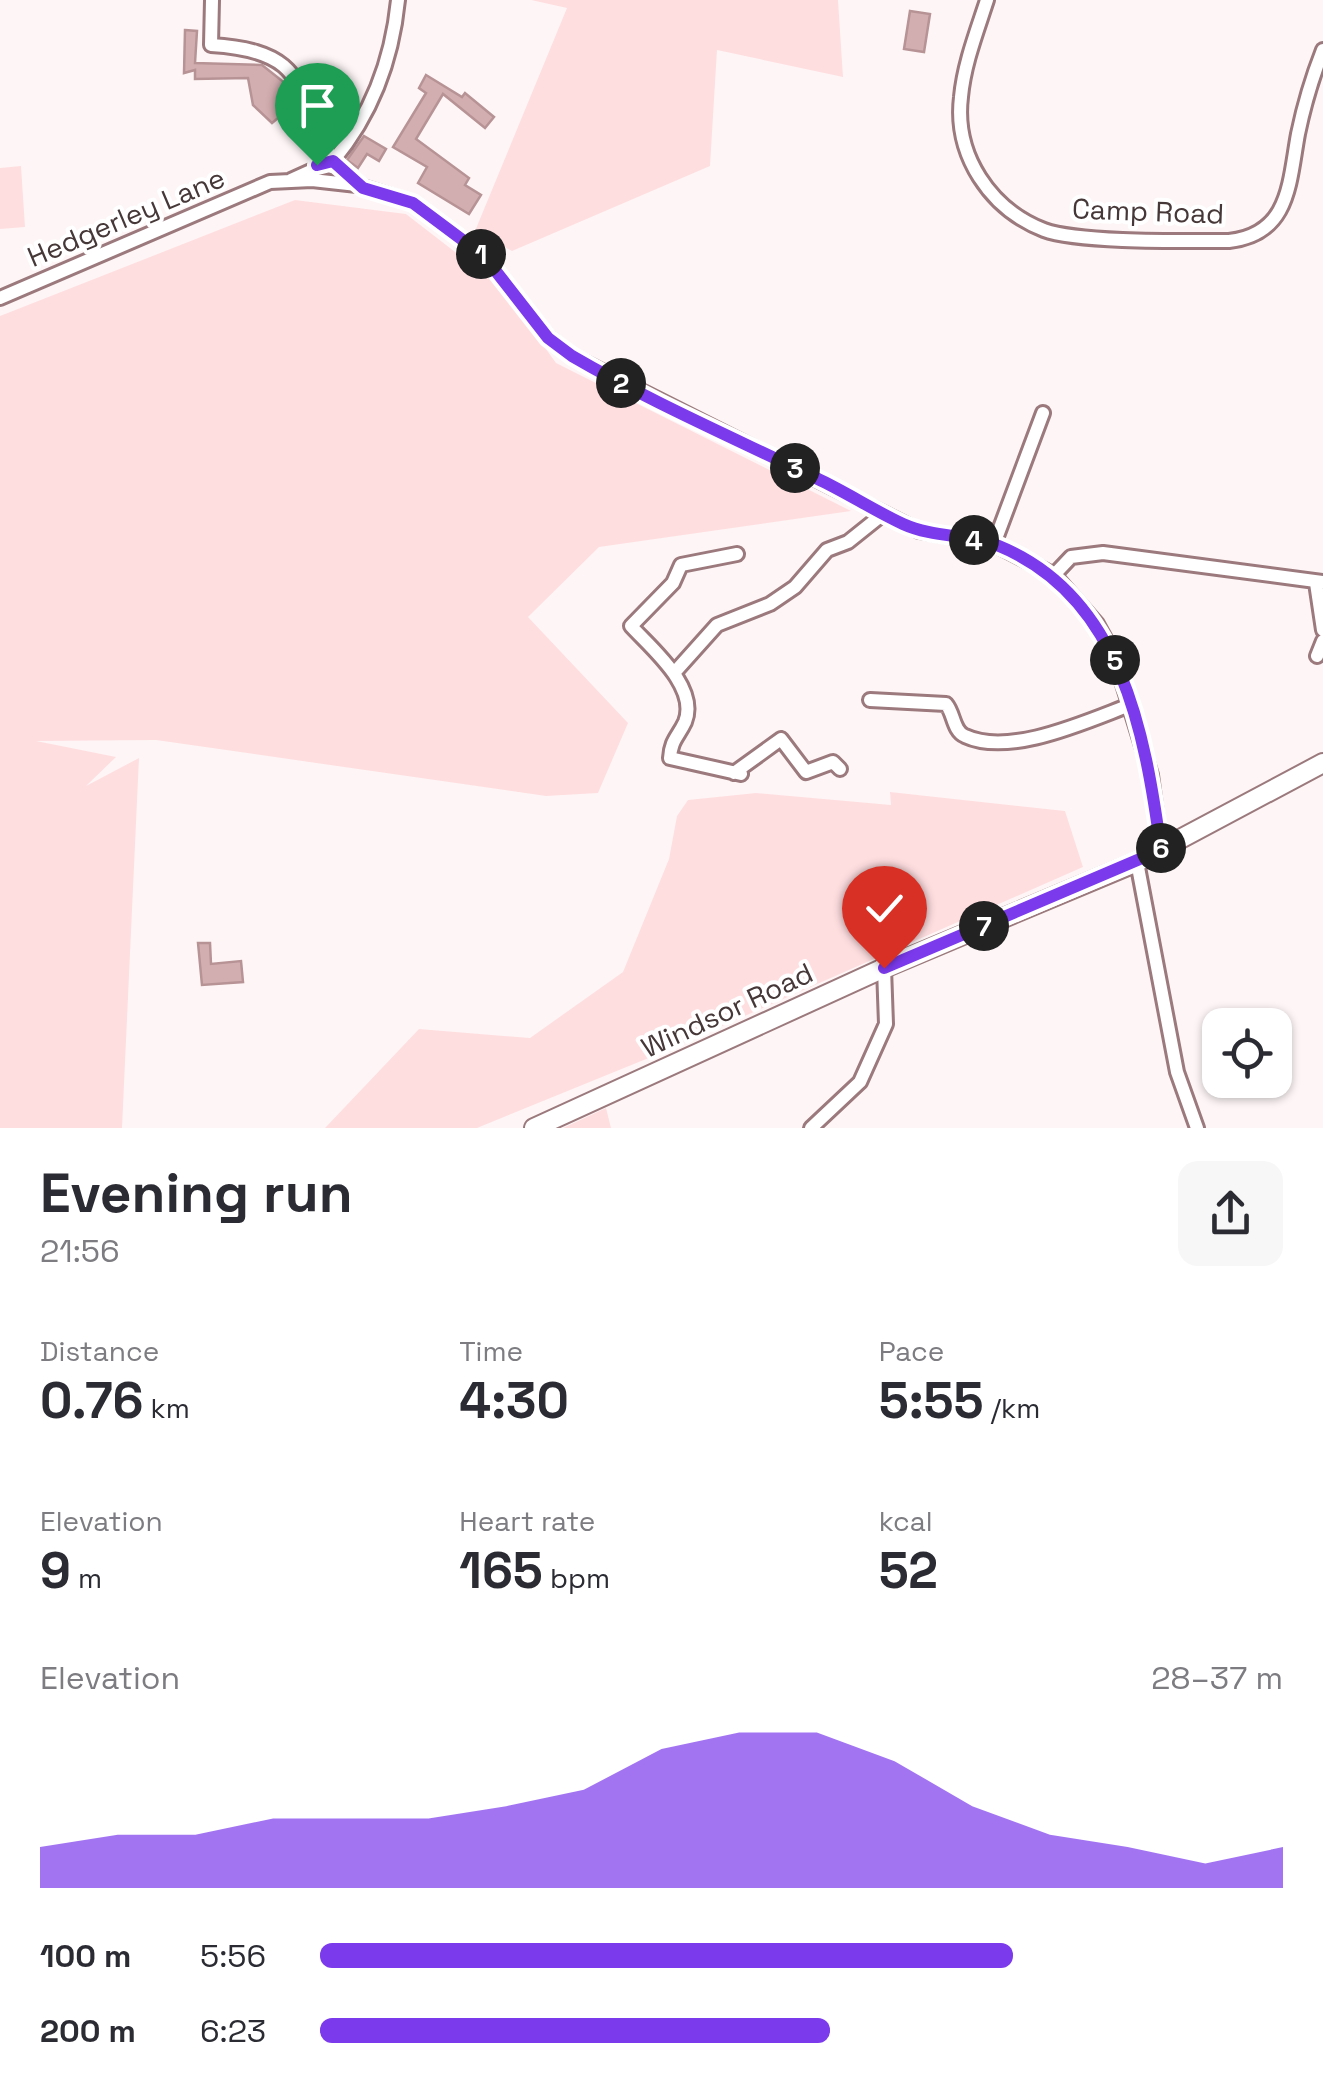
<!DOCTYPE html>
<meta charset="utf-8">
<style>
:root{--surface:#fff;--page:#f7f7f7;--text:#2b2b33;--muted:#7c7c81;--accent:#7c3aed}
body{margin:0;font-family:"Space Grotesk",sans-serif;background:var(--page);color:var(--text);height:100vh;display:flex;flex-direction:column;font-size:38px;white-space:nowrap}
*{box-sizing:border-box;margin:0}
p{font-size:32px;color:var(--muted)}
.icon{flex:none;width:55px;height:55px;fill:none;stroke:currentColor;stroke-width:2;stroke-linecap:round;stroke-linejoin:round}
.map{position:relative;height:1128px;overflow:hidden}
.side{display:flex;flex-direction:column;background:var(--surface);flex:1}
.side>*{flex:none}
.controls{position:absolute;left:1202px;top:1008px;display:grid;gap:20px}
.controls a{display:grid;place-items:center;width:90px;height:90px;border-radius:20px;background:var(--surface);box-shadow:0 2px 8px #0004;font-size:50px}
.pin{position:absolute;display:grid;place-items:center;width:85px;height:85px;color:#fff;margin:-102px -42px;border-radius:50% 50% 50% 0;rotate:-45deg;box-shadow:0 0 10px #0007}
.pin .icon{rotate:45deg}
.km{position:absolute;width:50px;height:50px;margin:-25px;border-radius:50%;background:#222;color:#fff;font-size:28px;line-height:50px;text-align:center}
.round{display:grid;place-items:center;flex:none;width:105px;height:105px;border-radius:20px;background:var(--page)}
.headline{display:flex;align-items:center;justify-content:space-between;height:170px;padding:0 40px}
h1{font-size:55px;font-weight:700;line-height:75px}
.metrics{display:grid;grid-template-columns:repeat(3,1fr);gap:15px;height:170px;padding:10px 40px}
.metrics div{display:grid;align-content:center}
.metrics b{font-size:50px;font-weight:700}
.metrics small{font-size:28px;font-weight:400}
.metrics p{font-size:28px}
.chart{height:280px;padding:20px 40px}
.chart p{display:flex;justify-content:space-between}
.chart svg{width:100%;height:180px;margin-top:10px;fill:var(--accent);opacity:.7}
ul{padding:0 40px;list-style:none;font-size:32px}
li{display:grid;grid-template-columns:160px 120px 1fr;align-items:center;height:75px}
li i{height:25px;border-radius:12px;background:var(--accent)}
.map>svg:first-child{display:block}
.green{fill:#ffdee0}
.building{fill:#d3aeb1;stroke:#b79396;stroke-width:2.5}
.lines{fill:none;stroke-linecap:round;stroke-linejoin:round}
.minor-casing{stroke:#9b797c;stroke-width:18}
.major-casing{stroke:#9b797c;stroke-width:22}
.minor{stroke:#fff;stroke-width:12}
.major{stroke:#fff;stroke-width:18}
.route-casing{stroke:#fff;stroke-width:20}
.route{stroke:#7c3aed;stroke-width:12}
.labels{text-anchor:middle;stroke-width:8;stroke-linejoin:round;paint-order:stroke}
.street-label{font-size:28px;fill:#463738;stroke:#fff}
</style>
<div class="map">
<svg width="1323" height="1128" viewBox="0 0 1323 1128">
<rect width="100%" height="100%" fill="#fef6f6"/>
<path class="green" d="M531,0H838L843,77L717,50L710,166L512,251L475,231L567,8Z
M21,166L25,227L0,229V168Z
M295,200L406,214L503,289L556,363L851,511L599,547L528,617L628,723L598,793L546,796L156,740L36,741L116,757L86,786L139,758L122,1128H0V316Z
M890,792L1065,811L1083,867L656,1055L477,1128H325L419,1029L530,1038L623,972L669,859L677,816L688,800L756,793L891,805Z
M606,1108L611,1128H563Z"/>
<path class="building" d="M910,11L930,14L924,52L904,49Z
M185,30L197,31L195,63L262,65L286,84L296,103L272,123L253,105L248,78L195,79V70L184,73Z
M426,75L462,97L465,93L494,117L485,128L443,94L416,139L469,178L465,185L481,195L469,214L418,183L427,167L393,147L426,93L419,88Z
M364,136L386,149L379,161L367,154L358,168L347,160Z
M198,943H210L211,964L241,961L243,982L202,985Z"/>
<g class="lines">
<g class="minor-casing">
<path id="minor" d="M212,0L211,45C308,51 295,87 333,161C372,114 392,61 398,0
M987,0C977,31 964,64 961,97C954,155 990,209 1044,230C1079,243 1187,241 1229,241C1290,234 1289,183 1298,134C1304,105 1312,78 1323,50
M291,180L333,161L363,187
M0,298L270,182L312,180L357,185L413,203L484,256L548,337L572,356L919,531L994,544L1054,575L1097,624L1114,655L1151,775L1161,850
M994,544L1043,413
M737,554L681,565L673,583L631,626C651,648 699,687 685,722C678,737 671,740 670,758L741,774
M1054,575L1071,557L1103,553L1323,582
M1316,583L1323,630
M1317,656L1323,641
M674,673L717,625L770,604L795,587L827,550L848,542L883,514
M870,700L946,704C954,713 953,731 965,736C1010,757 1087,721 1130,705
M734,773L781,739L806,772L833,762L840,769
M1137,862L1177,1072L1197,1128
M811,1128L860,1082L886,1024L884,968"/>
</g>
<g class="major-casing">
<path id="major" d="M534,1128L884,968L1137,862L1323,763"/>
</g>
<use href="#minor" class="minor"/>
<use href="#major" class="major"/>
</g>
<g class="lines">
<g class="route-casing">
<path id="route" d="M317,165L333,161L363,188L413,203L484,256L548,338L572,356C651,402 734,438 816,478C846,492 873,510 903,524C934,538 968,534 999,546C1121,596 1145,732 1161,850L884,968"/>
</g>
<use href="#route" class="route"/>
</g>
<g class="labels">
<g class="street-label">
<text transform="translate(1148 211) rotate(2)" y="10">Camp Road</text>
<text transform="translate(126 217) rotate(-23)" y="10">Hedgerley Lane</text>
<text transform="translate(727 1010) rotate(-25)" y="10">Windsor Road</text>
</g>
</g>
</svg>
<div class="controls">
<a><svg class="icon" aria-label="locate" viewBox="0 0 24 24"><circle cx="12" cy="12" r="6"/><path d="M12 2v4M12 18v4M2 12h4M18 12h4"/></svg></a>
</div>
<div class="pin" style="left:317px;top:165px;background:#1e9e55"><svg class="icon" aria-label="arrive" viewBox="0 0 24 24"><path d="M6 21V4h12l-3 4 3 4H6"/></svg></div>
<div class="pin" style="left:884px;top:968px;background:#d93025"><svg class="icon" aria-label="check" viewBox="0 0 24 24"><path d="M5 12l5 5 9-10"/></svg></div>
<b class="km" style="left:481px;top:254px">1</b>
<b class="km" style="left:621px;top:383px">2</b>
<b class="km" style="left:795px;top:468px">3</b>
<b class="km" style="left:974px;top:540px">4</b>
<b class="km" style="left:1115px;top:660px">5</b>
<b class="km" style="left:1161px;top:848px">6</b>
<b class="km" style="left:984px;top:926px">7</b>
</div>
<section class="side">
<div class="headline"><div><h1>Evening run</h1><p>21:56</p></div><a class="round"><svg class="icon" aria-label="share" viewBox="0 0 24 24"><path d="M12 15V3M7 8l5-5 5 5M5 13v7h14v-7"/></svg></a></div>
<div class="metrics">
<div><p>Distance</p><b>0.76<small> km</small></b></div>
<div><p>Time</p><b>4:30</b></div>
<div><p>Pace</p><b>5:55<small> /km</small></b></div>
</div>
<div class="metrics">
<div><p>Elevation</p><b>9<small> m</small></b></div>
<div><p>Heart rate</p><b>165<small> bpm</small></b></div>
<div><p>kcal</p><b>52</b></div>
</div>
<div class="chart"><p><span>Elevation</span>28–37 m</p>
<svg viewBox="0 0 160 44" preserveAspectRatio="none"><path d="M0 44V34L10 31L20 31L30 27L40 27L50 27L60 24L70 20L80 10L90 6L100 6L110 13L120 24L130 31L140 34L150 38L160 34V44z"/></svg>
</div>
<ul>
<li><b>100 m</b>5:56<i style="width:72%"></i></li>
<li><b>200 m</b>6:23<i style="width:53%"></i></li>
</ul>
</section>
